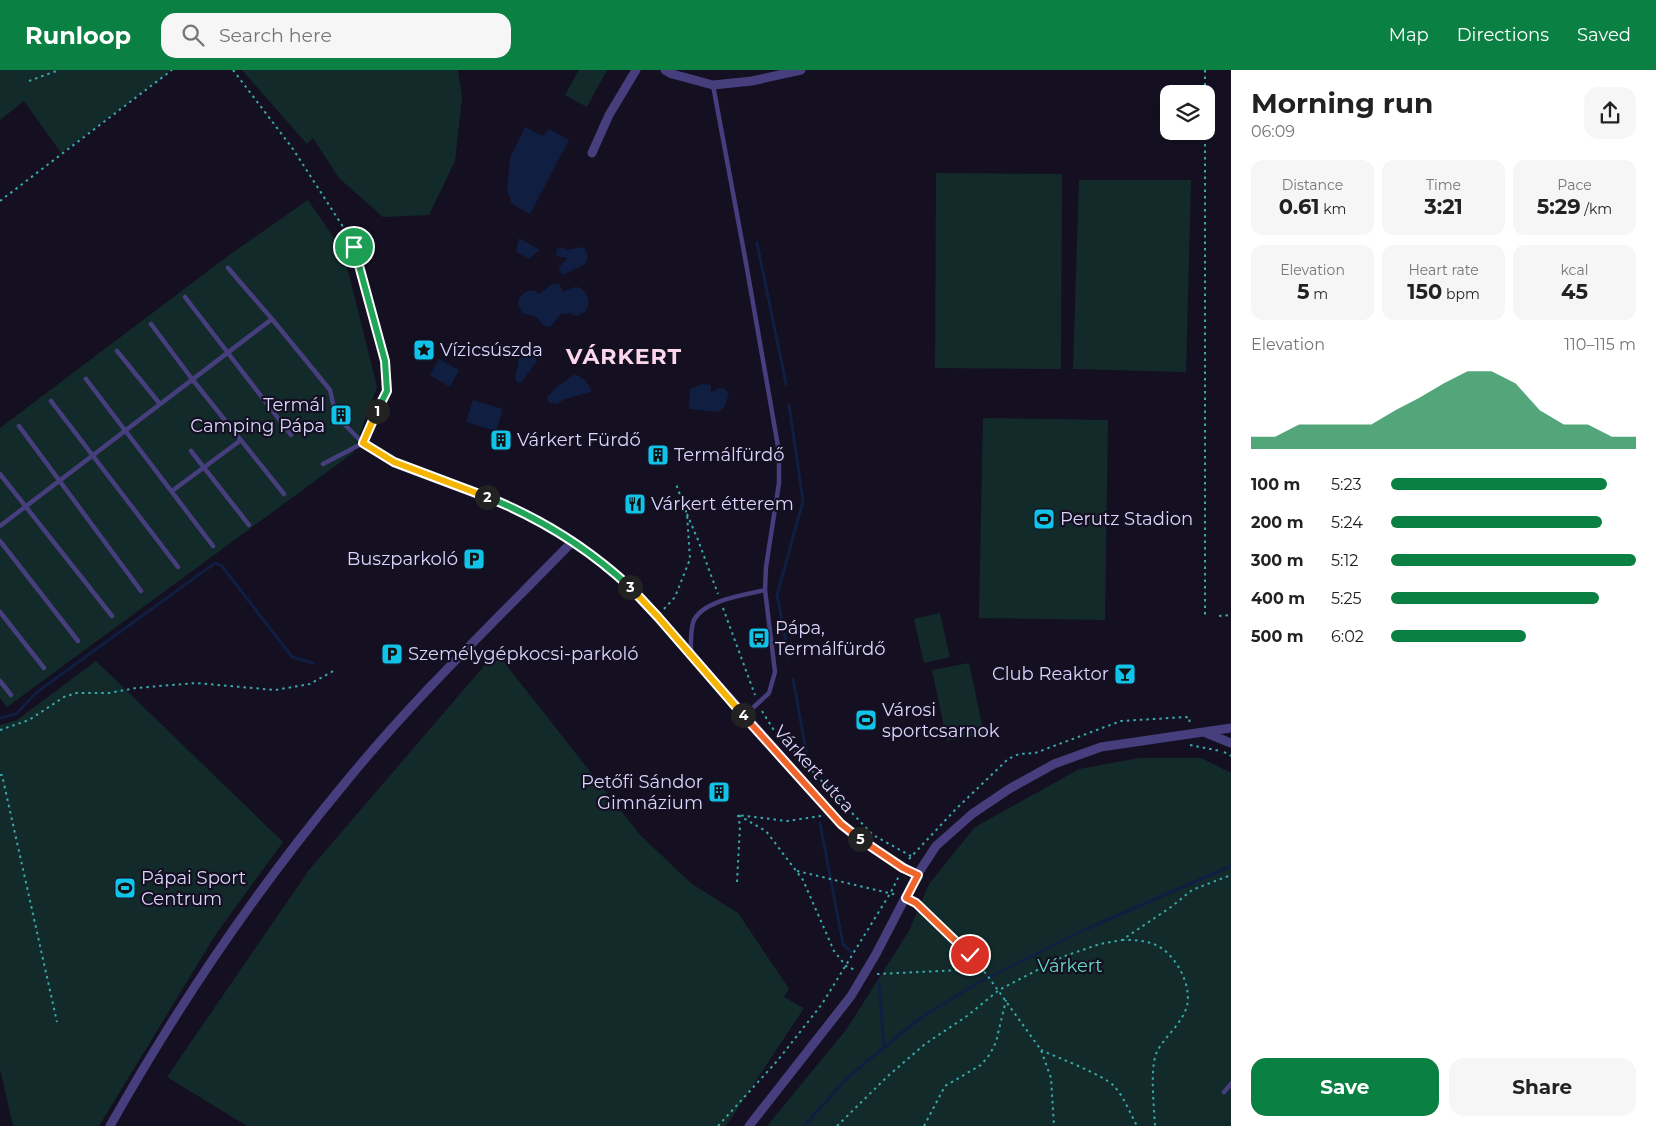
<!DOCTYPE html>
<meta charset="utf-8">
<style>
:root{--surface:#fff;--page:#f6f6f6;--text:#222;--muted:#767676;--accent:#0b8043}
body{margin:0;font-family:Montserrat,sans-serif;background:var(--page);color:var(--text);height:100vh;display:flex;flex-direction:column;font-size:19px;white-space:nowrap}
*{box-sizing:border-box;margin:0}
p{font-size:16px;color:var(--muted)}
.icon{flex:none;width:28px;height:28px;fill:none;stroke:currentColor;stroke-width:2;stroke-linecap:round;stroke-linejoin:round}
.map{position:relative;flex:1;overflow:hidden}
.drawer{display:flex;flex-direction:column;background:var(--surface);width:425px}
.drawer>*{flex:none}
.fabs{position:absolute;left:1160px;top:15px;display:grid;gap:10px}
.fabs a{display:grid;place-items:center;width:55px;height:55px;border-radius:10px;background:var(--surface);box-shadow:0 2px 12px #0003;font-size:25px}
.pin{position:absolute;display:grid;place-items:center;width:42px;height:42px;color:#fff;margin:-21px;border:2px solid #fff;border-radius:50%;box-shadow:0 1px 5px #0007}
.km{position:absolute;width:25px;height:25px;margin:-12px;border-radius:50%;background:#222;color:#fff;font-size:14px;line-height:25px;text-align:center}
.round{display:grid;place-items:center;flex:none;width:52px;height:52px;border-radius:15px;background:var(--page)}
.head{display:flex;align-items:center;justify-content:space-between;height:85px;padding:0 20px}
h1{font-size:28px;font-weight:700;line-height:38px}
.figures{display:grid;grid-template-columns:repeat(3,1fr);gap:8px;height:85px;padding:5px 20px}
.figures div{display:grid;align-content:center;border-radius:12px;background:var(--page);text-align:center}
.figures b{font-size:21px;font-weight:700}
.figures small{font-size:14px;font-weight:400}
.figures p{font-size:14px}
.chart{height:140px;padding:10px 20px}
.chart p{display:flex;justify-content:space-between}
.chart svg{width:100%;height:90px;margin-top:5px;fill:var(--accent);opacity:.7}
.button{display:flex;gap:10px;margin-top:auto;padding:10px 20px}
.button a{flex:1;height:58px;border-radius:15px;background:var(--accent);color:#fff;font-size:20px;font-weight:700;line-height:58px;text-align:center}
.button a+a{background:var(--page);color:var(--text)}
ul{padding:0 20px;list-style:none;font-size:16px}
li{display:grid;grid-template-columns:80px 60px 1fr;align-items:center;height:38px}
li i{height:12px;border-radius:6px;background:var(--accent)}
header{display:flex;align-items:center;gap:30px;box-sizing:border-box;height:70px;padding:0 25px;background:var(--accent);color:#fff}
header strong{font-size:24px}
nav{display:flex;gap:28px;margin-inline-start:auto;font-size:18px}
.search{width:350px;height:45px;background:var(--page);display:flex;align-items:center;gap:12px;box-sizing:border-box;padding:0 18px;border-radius:15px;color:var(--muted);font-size:19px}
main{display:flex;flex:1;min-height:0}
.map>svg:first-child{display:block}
.green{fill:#132a2b}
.water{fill:#101e41}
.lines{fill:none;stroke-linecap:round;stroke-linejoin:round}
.stream{stroke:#101e41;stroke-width:3}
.path{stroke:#38a9ab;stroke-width:2;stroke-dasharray:2.5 4;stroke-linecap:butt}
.lane{stroke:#463e7d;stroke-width:4.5}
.street{stroke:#463e7d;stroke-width:9}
.split-1-casing{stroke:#fff;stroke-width:10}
.split-2-casing{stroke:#fff;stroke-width:10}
.split-3-casing{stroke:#fff;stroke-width:10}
.split-4-casing{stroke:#fff;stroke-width:10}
.split-5-casing{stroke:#fff;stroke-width:10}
.split-6-casing{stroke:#fff;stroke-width:10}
.split-1{stroke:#22a559;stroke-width:6}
.split-2{stroke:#f5b400;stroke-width:6}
.split-3{stroke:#22a559;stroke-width:6}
.split-4{stroke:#f5b400;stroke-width:6}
.split-5{stroke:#f0652b;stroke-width:6}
.split-6{stroke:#f0652b;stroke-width:6}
.labels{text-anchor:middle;stroke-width:4.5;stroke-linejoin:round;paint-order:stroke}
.poi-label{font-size:18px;fill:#dbd4fc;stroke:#141022;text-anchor:start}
.street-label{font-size:18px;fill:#dbd4fc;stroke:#141022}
.park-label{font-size:18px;fill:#65d6c3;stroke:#141022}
.district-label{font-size:22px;font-weight:bold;letter-spacing:1px;fill:#fcd6eb;stroke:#141022}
</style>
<header>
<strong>Runloop</strong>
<div class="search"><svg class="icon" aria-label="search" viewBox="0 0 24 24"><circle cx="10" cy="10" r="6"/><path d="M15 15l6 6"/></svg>Search here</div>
<nav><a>Map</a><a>Directions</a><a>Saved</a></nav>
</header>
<main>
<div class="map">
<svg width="1231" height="1056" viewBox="0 0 1231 1056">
<rect width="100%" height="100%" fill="#141022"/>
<path class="green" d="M0,0H172L61,83L24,31L0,50Z
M242,0H458L462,28L455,91L429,145L383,147L339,108L313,68L307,74Z
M579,0H607L587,37L565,25Z
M936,103L1062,104L1061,299L935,298Z
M1079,110H1191L1186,302L1073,299Z
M308,130L343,181L377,317L353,383L7,637L0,628V358L232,183Z
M983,348L1108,350L1105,550L979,548Z
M940,543L950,587L924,593L914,549Z
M496,582L640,765L692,814L738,843L789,919L784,927L804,938L726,1056H247L167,1007L309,800Z
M96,591L283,772L216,864L99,1056H13L0,999V655L17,650Z
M969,593L984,664L947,671L932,600Z
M1139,688H1201L1231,703V1056H767L846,960L909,861L929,814L975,757L1079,699Z"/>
<path class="water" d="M525,57L543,66L549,59L569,70L530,144L510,133L511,128L507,122L510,88Z
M519,168L540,180L529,189L516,182Z
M563,177L567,180L584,177L588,186L585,194L563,205L559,200L560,196L567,189L566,187H559L556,185L557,179Z
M552,214H559L563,222C566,220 571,218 575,217C587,217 593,235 584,242C582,244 579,245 576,246L569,243L561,244L550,257L544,256L537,247L522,243L518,234L519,228L525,222L534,220L539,224Z
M524,276L533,283L537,291L521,313L517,312L515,306C521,295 515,285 524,276Z
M439,289L459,300L450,317L430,305Z
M575,304L585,310L592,321C580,326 567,326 557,334L549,333L547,327L558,316Z
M703,314L711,315V323L718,318L724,319L729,323L725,336L718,342L689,339L690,319Z
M473,330L503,339L496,361L466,352Z"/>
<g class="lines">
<path class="stream" d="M757,173L786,314
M789,335L803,431L777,525L789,587
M793,609L808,691
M0,648L16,644L37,622L215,493L222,496L292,587L313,593
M820,753L843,874L851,882
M879,913L884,977
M804,1056L848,1007L920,948L976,914L1084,860L1231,796"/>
<path class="path" d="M233,0L293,79L347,163L354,177L385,291L387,321L367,364
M1205,0V24
M29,11L59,0
M1205,61V546
M0,131L172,0
M687,444L698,470L718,524
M723,538L755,625
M664,539L675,527L690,489L687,444L676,414
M1219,546L1231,545
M762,641L775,662L873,765L911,786
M0,660L29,650L64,627L76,623H109L136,618L196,613L275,620L310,614L335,600
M1190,675L1220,681
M1224,682L1231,686
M0,705H2L57,952
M821,746L787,751L738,745L766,761L803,810L834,881L846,896L855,900
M909,789L955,740L1008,689L1019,684L1035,683L1121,651L1186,647L1190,648L1189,653
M797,801L897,825
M737,812L740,756L738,745
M915,833L970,885L987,905L1041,980L1051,1008L1054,1056
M1122,870C1133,870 1145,870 1156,875C1176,884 1194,918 1186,939C1180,956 1162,969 1156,984C1150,1001 1154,1036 1155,1056
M877,904L982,899
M1041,980C1058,988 1102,1004 1114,1016C1124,1027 1130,1043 1137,1056
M718,1056L778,990L822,934L891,822L899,806
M837,1056L888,1006L925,974L967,946L999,920L1062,887L1100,874L1122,870L1171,837L1192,820L1231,805
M924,1056L945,1016L981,995L990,984L996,972L1006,930"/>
<path class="lane" d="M713,15L746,193L779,382V413L766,497L765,520L775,602L769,623L745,645
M228,198L272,249
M185,227L291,365
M151,254L192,309L284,424
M117,281L160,334
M86,309L213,476
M51,331L178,497
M19,356L141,521
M191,381L249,455
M323,394L363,373L345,355
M0,404L112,546
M172,421L241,370
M0,456L272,249L330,320L335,342
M0,471L78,571
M0,542L44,598
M691,582C691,572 690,559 694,550C704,530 745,525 765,520
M0,611L11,625
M1224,1022L1231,1014"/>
<path class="street" d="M665,0L672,4L713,15L752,11L801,0
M592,83L609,45L636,0
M363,373L394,393L514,438L573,471L612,500L658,547L841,754L866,774L917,805
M1206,663L1231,673
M110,1056C178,935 256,820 345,713C415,627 496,550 573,471
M749,1056L851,926L876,884L917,805L936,776L972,744L1009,719L1054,694L1101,677L1231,658"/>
</g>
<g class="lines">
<g class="split-1-casing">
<path id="split-1" d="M354,177L385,291L387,321L377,341"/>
</g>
<g class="split-2-casing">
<path id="split-2" d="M377,341L363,373L394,392L487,427"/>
</g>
<g class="split-3-casing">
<path id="split-3" d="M487,427C540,448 588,478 630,517"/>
</g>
<g class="split-4-casing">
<path id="split-4" d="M630,517L658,547L743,645"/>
</g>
<g class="split-5-casing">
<path id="split-5" d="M743,645L841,754L860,769"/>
</g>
<g class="split-6-casing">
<path id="split-6" d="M860,769L903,798L918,805L906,828L916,833L970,885"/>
</g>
<use href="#split-1" class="split-1"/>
<use href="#split-2" class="split-2"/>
<use href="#split-3" class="split-3"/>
<use href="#split-4" class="split-4"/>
<use href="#split-5" class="split-5"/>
<use href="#split-6" class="split-6"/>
</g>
<defs>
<g id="sight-square" transform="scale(1.125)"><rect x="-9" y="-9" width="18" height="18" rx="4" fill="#12c3e9" stroke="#141022"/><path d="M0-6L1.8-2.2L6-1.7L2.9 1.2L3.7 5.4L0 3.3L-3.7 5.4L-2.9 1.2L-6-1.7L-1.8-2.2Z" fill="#111"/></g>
<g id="building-square" transform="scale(1.125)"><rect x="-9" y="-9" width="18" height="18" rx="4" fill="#12c3e9" stroke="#141022"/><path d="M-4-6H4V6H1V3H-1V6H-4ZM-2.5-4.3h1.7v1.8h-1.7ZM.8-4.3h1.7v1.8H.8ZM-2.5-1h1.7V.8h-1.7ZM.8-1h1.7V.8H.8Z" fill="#111"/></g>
<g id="restaurant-square" transform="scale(1.125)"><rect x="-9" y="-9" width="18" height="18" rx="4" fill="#12c3e9" stroke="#141022"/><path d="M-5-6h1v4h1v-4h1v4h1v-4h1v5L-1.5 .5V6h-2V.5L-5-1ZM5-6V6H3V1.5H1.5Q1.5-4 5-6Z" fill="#111"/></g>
<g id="stadium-square" transform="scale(1.125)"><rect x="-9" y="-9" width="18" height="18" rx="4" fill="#12c3e9" stroke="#141022"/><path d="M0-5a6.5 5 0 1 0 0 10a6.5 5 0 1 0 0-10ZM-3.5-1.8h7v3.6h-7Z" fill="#111"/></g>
<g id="parking-square" transform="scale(1.125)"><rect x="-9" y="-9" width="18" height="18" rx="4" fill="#12c3e9" stroke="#141022"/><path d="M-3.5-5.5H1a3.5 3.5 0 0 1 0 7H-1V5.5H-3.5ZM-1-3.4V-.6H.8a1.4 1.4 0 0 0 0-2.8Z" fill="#111"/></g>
<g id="bus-square" transform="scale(1.125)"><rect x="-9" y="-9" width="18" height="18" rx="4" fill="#12c3e9" stroke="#141022"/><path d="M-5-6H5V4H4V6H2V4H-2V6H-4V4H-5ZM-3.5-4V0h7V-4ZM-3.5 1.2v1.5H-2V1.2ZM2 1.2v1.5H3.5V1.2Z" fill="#111"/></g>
<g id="bar-square" transform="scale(1.125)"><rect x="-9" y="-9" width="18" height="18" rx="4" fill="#12c3e9" stroke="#141022"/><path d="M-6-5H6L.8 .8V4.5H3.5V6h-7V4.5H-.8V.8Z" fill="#111"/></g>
</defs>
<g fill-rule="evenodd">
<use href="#sight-square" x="424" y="280"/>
<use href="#building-square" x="341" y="345"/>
<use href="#building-square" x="501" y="370"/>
<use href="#building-square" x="658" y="385"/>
<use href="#restaurant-square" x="635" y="434"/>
<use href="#stadium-square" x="1044" y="449"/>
<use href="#parking-square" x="474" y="489"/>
<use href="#bus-square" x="759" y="568"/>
<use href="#parking-square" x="392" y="584"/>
<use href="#bar-square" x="1125" y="604"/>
<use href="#stadium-square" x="866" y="650"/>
<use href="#building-square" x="719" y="722"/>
<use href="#stadium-square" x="125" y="818"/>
</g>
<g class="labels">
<g class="poi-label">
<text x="440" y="286">Vízicsúszda</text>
<text x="325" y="341" text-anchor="end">Termál<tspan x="325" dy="21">Camping Pápa</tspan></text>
<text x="517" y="376">Várkert Fürdő</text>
<text x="674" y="391">Termálfürdő</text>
<text x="651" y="440">Várkert étterem</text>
<text x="1060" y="455">Perutz Stadion</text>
<text x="458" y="495" text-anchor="end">Buszparkoló</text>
<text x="775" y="564">Pápa,<tspan x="775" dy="21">Termálfürdő</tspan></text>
<text x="408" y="590">Személygépkocsi-parkoló</text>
<text x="1109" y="610" text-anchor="end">Club Reaktor</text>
<text x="882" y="646">Városi<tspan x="882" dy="21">sportcsarnok</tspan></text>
<text x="703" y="718" text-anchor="end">Petőfi Sándor<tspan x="703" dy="21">Gimnázium</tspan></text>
<text x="141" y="814">Pápai Sport<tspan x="141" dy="21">Centrum</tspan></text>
</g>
<g class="street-label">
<text transform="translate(814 699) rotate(48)" y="6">Várkert utca</text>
</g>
<g class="park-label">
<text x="1070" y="902">Várkert</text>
</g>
<g class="district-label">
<text x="624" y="294">VÁRKERT</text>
</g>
</g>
</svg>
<div class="fabs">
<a><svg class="icon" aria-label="layers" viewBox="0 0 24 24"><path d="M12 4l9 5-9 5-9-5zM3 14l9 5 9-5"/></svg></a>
</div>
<div class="pin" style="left:354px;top:177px;background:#1e9e55"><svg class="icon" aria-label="arrive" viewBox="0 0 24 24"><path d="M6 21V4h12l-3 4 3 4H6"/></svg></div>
<div class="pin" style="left:970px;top:885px;background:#d93025"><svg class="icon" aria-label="check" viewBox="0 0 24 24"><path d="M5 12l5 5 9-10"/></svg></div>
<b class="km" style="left:377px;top:341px">1</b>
<b class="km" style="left:487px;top:427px">2</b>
<b class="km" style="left:630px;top:517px">3</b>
<b class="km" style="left:743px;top:645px">4</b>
<b class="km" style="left:860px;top:769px">5</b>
</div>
<section class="drawer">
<div class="head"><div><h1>Morning run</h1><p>06:09</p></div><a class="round"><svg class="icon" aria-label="share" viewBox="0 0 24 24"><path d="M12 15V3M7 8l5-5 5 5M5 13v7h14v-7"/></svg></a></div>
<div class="figures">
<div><p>Distance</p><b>0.61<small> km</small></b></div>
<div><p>Time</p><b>3:21</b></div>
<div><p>Pace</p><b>5:29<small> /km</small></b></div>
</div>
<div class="figures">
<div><p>Elevation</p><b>5<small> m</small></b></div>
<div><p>Heart rate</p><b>150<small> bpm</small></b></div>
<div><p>kcal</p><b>45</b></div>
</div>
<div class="chart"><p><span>Elevation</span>110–115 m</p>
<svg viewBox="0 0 160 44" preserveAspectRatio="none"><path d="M0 44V38L10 38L20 32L30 32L40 32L50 32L60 25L70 19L80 12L90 6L100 6L110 12L120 25L130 32L140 32L150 38L160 38V44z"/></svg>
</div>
<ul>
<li><b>100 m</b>5:23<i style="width:88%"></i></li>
<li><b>200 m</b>5:24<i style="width:86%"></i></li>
<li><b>300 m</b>5:12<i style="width:100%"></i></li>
<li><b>400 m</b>5:25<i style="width:85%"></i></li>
<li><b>500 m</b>6:02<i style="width:55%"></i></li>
</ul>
<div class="button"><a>Save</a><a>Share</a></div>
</section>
</main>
